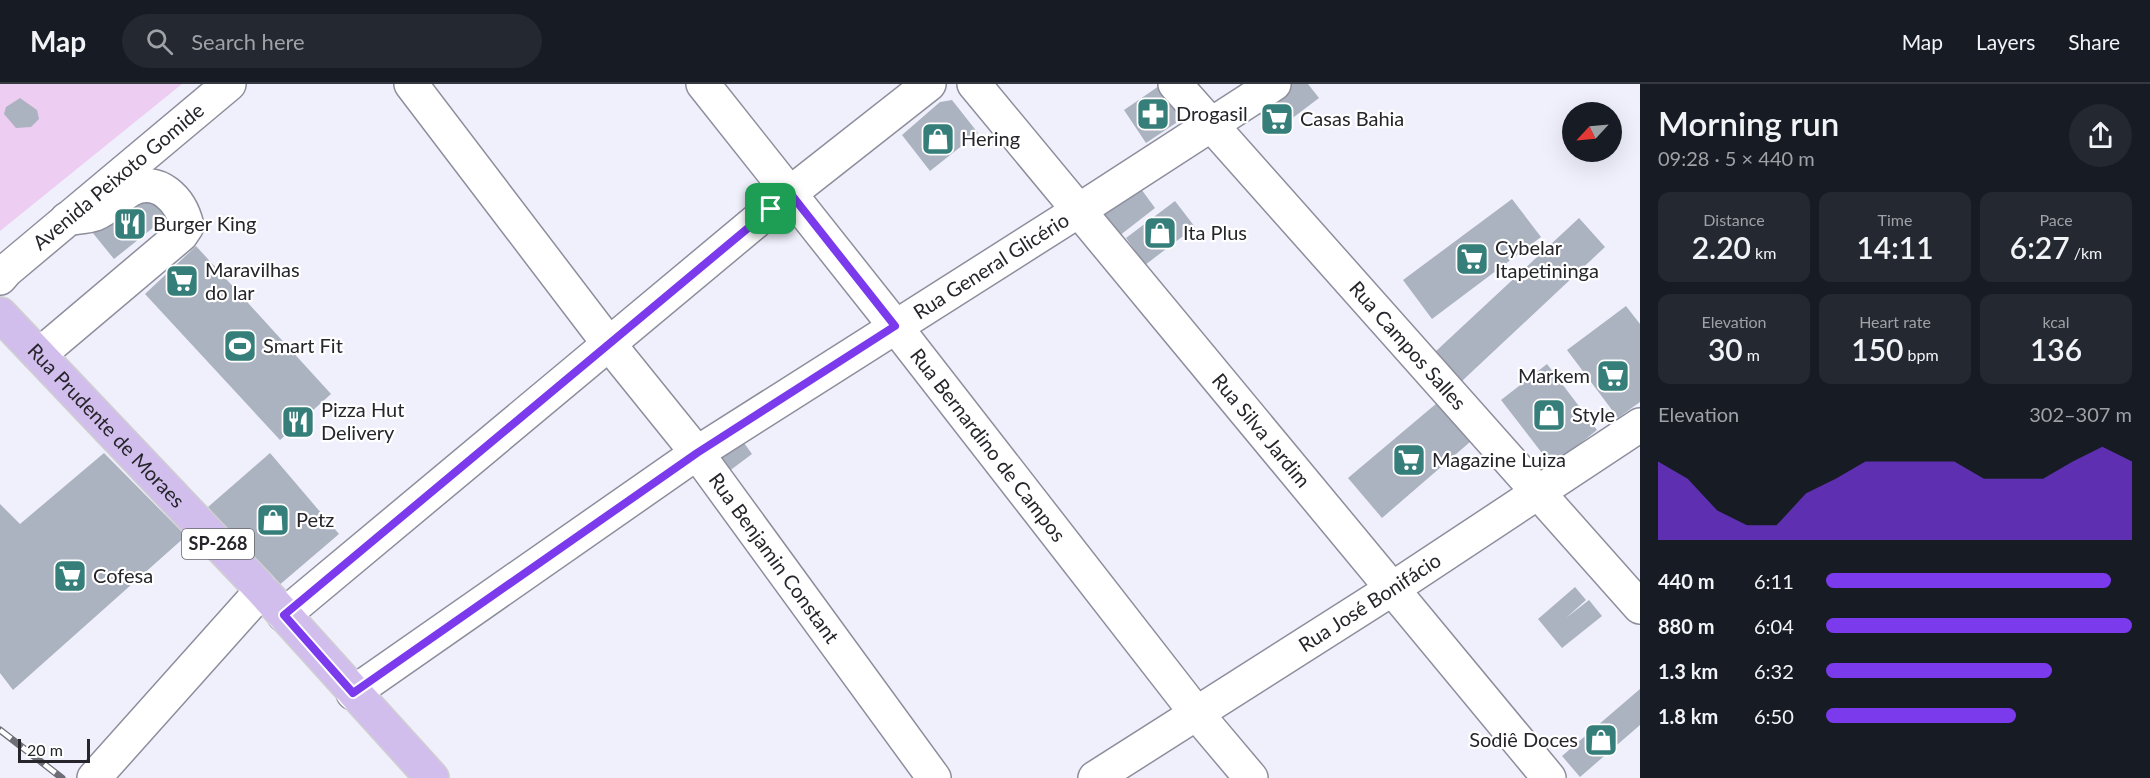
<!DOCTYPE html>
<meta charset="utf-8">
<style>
:root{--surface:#171b24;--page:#242831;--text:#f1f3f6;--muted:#9ea1a6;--line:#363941;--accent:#7c3aed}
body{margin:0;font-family:Lato,sans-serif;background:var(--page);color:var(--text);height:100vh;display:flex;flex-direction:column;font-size:22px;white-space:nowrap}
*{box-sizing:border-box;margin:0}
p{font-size:20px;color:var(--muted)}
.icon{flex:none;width:33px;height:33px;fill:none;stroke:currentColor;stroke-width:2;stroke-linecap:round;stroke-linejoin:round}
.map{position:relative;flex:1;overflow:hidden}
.drawer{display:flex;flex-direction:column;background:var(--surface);width:510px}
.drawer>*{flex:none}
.needle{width:39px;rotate:244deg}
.controls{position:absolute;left:1562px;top:18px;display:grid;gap:12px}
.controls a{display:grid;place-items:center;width:60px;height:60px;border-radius:50%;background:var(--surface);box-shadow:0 6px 24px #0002;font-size:30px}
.scale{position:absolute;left:18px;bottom:15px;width:72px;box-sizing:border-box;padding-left:6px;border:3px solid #25252b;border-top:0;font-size:16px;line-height:21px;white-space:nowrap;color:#25252b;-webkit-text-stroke:4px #fff;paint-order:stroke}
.pin{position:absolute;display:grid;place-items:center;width:51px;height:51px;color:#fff;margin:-26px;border-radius:12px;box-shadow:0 3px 9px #0006}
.round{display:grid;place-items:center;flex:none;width:63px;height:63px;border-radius:32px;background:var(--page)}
.headline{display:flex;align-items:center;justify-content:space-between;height:102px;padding:0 18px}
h1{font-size:33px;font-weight:600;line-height:45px}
.metrics{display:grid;grid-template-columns:repeat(3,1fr);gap:9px;height:102px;padding:6px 18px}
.metrics div{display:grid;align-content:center;border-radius:12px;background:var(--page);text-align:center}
.metrics b{font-size:30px;font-weight:600}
.metrics small{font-size:16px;font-weight:400}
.metrics p{font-size:16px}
.chart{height:168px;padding:12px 18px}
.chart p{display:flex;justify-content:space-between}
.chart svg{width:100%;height:108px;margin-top:6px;fill:var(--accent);opacity:.7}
ul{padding:0 18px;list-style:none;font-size:20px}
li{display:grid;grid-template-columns:96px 72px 1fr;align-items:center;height:45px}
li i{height:15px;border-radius:8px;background:var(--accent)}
header{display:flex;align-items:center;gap:36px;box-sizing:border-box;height:84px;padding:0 30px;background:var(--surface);border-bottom:2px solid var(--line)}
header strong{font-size:28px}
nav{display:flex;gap:33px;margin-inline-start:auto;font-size:21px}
.search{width:420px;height:54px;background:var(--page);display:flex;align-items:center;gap:15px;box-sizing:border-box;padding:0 21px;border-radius:33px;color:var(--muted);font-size:22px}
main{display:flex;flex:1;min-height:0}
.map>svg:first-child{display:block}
.green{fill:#eecdf3}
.building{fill:#abb2c0}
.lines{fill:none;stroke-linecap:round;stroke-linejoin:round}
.minor-casing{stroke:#8d8e9c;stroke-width:36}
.major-casing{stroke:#cfcfd0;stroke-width:36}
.minor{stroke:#fff;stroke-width:33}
.major{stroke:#d2beec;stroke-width:33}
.rail-casing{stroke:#6e6e77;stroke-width:7}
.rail{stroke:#fff;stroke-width:4.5;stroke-dasharray:14;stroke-linecap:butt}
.route-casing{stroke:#fff;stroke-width:12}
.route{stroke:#7c3aed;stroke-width:8}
.labels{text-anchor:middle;stroke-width:4.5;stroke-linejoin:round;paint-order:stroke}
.shield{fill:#fff;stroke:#66666b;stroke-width:1.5}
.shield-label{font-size:18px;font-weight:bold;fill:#25252b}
.poi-label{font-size:20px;fill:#25252b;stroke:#fff;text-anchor:start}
.street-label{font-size:20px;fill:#25252b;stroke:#fff}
</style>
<header>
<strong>Map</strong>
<div class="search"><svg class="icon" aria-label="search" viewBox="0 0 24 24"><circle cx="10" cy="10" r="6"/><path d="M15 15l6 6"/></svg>Search here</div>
<nav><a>Map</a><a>Layers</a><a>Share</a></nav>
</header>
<main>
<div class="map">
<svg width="1640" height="694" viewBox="0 0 1640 694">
<rect width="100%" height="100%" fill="#f0f0fd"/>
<path class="green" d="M0,0H182L0,147Z"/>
<path class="building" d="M1287,0H1308L1319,14L1274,48L1254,23Z
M1159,2L1182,35L1146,59L1124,26Z
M20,14L37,26L39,35L31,43L16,44L4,30L6,23Z
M952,16L978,49L930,87L902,51L940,18Z
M1136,98L1155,124L1119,152L1099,126Z
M146,104L169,131L114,175L92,148Z
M1512,115L1541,153L1432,235L1403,196Z
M1175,117L1195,143L1145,181L1126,154Z
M1579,134L1605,163L1462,297L1435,268Z
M196,162L331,310L280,356L145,210Z
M1626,222L1640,240V318L1618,334L1567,266Z
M1547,280L1597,346L1552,382L1501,316Z
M1437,319L1470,358L1382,434L1348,394Z
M739,352L752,370L724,391L711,373Z
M104,369L186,452L13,606L0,589V420L20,440Z
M270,369L339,450L277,503L208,423Z
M1575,503L1586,516L1566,534L1589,516L1602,532L1562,564L1538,535Z
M1640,605V641L1580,693L1562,672Z"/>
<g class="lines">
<g class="minor-casing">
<g id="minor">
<path id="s1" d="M411,0L609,260L697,369L934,694"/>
<path id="s2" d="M703,0L895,242L1197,630L1251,694"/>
<path id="s3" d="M974,0L1549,694"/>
<path id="s4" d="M1175,0L1640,523"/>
<path id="s5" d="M0,194L7,186L229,0"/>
<path d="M39,271L181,151L187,142C181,116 158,91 130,106C118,113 108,125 95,130C86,133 76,133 67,135"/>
<path d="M284,531L779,118L929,0"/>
<path id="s6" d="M353,609L697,369L1078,127L1274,0"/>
<path d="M94,694L262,506"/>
<path id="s7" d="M1095,694L1392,505L1640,341"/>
</g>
</g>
<g class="major-casing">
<g id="major">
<path id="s8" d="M0,230L262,506L432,694"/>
</g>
</g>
<use href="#minor" class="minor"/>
<use href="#major" class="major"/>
<g class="rail-casing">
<path id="rail" d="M0,646L62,694"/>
</g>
<use href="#rail" class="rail"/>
</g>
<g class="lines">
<g class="route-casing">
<path id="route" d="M790,109L895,242L697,369L353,609L284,531Z"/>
</g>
<use href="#route" class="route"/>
</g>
<defs>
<g id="pharmacy-square" transform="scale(1.725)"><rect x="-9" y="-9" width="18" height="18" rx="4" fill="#357e79" stroke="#fff"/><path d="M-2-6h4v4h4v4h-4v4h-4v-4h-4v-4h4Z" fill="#fff"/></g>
<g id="supermarket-square" transform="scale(1.725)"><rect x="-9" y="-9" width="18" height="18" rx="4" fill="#357e79" stroke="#fff"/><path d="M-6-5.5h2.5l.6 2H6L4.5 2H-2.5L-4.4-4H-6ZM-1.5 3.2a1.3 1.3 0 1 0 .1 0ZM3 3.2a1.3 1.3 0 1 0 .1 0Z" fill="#fff"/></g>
<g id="shop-square" transform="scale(1.725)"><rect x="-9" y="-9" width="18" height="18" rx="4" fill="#357e79" stroke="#fff"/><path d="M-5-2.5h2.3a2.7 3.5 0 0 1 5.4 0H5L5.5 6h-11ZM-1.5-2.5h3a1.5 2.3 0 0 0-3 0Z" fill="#fff"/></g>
<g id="restaurant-square" transform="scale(1.725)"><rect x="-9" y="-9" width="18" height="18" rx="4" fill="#357e79" stroke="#fff"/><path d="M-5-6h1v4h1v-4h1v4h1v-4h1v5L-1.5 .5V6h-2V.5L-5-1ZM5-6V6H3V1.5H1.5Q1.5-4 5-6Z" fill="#fff"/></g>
<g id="stadium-square" transform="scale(1.725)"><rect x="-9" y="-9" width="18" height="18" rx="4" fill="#357e79" stroke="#fff"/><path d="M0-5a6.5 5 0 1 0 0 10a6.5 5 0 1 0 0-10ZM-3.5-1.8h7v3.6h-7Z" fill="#fff"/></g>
</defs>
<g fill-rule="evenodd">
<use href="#pharmacy-square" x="1153" y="30"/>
<use href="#supermarket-square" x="1277" y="35"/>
<use href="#shop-square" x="938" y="55"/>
<use href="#restaurant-square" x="130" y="140"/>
<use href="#shop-square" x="1160" y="149"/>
<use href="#supermarket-square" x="1472" y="175"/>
<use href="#supermarket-square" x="182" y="197"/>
<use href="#stadium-square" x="240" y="262"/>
<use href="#supermarket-square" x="1613" y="292"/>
<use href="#shop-square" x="1549" y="331"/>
<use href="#restaurant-square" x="298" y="338"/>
<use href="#supermarket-square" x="1409" y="376"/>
<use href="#shop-square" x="273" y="436"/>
<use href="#supermarket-square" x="70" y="492"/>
<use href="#shop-square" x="1601" y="656"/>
</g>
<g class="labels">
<rect class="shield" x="182" y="445" width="72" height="30" rx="4.5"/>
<g class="shield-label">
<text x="218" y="466">SP-268</text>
</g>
<g class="poi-label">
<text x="1176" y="37">Drogasil</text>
<text x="1300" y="42">Casas Bahia</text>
<text x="961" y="62">Hering</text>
<text x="153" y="147">Burger King</text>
<text x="1183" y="156">Ita Plus</text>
<text x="1495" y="171">Cybelar<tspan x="1495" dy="23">Itapetininga</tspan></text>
<text x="205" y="193">Maravilhas<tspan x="205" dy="23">do lar</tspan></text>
<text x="263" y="269">Smart Fit</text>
<text x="1590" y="299" text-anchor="end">Markem</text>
<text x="321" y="333">Pizza Hut<tspan x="321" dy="23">Delivery</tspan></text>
<text x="1572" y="338">Style</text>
<text x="1432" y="383">Magazine Luiza</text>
<text x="296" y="443">Petz</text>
<text x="93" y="499">Cofesa</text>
<text x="1578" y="663" text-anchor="end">Sodiê Doces</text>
</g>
<g class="street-label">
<text dy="7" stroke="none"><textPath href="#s5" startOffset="156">Avenida Peixoto Gomide</textPath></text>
<text dy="7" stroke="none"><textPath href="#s6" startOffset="768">Rua General Glicério</textPath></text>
<text dy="7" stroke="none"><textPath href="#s4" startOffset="350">Rua Campos Salles</textPath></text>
<text dy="7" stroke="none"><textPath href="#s8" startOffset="154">Rua Prudente de Moraes</textPath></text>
<text dy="7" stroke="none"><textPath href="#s3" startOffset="450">Rua Silva Jardim</textPath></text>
<text dy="7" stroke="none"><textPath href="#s2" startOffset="460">Rua Bernardino de Campos</textPath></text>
<text dy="7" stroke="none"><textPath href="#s1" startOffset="597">Rua Benjamin Constant</textPath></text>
<text dy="7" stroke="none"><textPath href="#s7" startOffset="326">Rua José Bonifácio</textPath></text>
</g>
</g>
</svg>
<div class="controls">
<a><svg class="needle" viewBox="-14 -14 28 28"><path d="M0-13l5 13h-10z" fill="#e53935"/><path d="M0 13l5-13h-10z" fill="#9ea1a6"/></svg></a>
</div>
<div class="scale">20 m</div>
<div class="pin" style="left:771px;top:125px;background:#1e9e55"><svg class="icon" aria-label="arrive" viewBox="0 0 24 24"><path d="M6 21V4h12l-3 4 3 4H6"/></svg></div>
</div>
<section class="drawer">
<div class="headline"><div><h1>Morning run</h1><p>09:28 · 5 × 440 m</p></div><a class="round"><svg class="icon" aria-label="share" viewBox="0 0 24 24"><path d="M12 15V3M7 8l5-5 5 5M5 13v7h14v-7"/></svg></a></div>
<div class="metrics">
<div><p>Distance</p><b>2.20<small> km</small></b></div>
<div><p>Time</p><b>14:11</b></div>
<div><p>Pace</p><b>6:27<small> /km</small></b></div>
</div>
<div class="metrics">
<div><p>Elevation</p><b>30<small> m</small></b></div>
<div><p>Heart rate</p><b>150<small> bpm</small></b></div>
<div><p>kcal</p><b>136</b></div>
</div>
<div class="chart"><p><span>Elevation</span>302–307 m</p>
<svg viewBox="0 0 160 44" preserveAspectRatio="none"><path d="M0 44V12L10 19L20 32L30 38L40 38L50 25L60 19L70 12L80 12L90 12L100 12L110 19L120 19L130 19L140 12L150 6L160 12V44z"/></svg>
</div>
<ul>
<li><b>440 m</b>6:11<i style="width:93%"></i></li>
<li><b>880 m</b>6:04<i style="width:100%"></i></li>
<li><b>1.3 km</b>6:32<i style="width:74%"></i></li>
<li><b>1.8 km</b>6:50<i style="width:62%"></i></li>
</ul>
</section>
</main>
